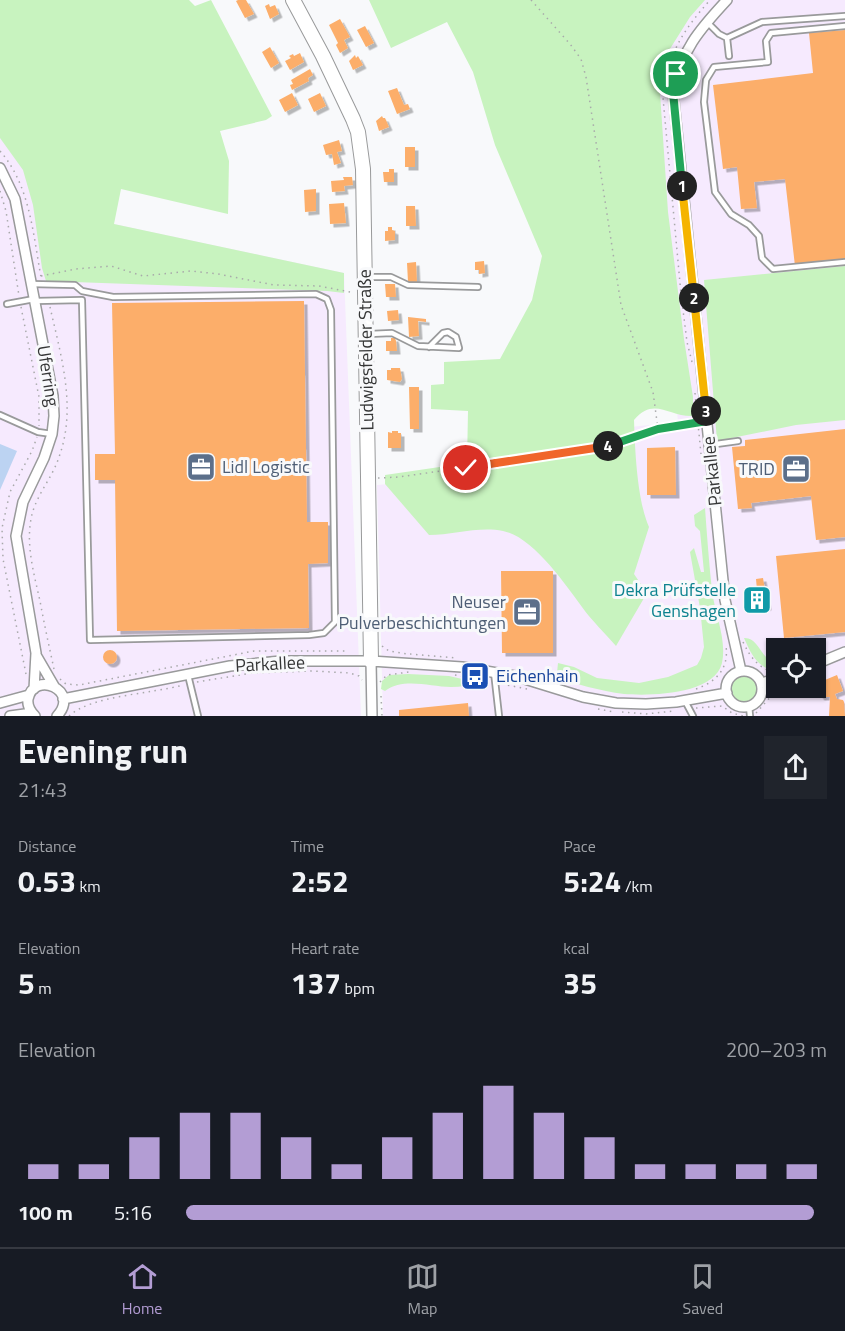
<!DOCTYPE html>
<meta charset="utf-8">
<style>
:root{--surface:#171b24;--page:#20242c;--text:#f1f3f6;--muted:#9ea1a6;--line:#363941;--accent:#b39dd4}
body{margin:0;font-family:"Titillium Web",sans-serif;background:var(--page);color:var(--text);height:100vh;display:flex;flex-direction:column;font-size:22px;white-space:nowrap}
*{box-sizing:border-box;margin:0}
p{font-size:20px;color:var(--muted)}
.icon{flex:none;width:33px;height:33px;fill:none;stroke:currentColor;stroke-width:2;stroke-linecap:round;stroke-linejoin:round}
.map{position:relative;height:716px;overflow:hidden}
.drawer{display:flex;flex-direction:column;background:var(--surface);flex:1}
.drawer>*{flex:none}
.controls{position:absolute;left:766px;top:638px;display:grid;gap:12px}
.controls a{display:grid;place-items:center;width:60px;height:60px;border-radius:0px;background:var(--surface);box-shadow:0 2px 4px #0004;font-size:30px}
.pin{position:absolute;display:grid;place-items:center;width:51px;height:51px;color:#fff;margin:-26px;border:3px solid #fff;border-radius:50%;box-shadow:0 2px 6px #0007}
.km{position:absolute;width:30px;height:30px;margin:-15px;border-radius:50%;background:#222;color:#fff;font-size:16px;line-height:30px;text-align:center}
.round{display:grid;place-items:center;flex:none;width:63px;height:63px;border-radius:0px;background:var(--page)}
.head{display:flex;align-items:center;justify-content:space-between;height:102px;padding:0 18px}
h1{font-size:33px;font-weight:700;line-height:45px}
.metrics{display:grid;grid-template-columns:repeat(3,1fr);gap:9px;height:102px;padding:6px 18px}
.metrics div{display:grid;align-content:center}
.metrics b{font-size:30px;font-weight:700}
.metrics small{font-size:16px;font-weight:400}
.metrics p{font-size:16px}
.chart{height:168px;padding:12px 18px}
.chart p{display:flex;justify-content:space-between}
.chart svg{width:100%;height:108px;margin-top:6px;stroke:var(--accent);stroke-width:6}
ul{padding:0 18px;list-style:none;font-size:20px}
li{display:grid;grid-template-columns:96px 72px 1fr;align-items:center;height:45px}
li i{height:15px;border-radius:8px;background:var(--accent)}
.menu{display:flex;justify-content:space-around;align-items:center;height:84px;border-top:2px solid var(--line);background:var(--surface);font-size:16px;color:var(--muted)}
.menu a{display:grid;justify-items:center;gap:3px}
.menu .active{color:var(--accent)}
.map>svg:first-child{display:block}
.commercial{fill:#f6eafe;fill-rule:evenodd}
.green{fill:#c8f3bf}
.water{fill:#bcd3f2}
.building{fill:#fcae6a;filter:url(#shadow)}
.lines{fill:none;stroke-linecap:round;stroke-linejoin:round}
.lane-casing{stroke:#999a9b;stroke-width:8}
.street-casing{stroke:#999a9b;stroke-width:12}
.secondary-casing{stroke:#999a9b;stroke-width:16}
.path{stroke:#a8a9aa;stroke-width:1.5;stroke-dasharray:1.5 4.5;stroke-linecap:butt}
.lane{stroke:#fff;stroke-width:4.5}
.street{stroke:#fff;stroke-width:9}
.secondary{stroke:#fff;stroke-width:14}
.split-1-casing{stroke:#fff;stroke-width:12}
.split-2-casing{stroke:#fff;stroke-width:12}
.split-3-casing{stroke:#fff;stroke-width:12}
.split-4-casing{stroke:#fff;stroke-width:12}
.split-5-casing{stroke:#fff;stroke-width:12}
.split-6-casing{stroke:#fff;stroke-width:12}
.split-1{stroke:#22a559;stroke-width:8}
.split-2{stroke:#f5b400;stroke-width:8}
.split-3{stroke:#f5b400;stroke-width:8}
.split-4{stroke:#22a559;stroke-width:8}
.split-5{stroke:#f0652b;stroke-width:8}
.split-6{stroke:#f0652b;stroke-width:8}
.labels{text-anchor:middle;stroke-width:6;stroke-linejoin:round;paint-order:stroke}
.street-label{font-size:18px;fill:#353636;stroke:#f8f9fb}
.service-label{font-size:18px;fill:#4e5e75;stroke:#f8f9fb;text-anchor:end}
.culture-label{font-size:18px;fill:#0d838f;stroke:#f8f9fb;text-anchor:end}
.transit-label{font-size:18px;fill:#164399;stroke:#f8f9fb;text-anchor:start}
</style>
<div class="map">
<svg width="845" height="716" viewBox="0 0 845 716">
<defs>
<filter id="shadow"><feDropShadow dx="3.5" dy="3.5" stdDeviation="0" flood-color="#0004"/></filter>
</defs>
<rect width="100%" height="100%" fill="#f8f9fb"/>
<path class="commercial" d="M0,0L114,224L344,273L361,716H0Z
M692,0H845V716H383L377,485L401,483L630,427L678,422L646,74ZM777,648H816V687H777Z"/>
<path class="green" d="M0,0H189L195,6L211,0L272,116L266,120L220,131L229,161L228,214L121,189L114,224L344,273V293L327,291L46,281L42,268L33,205L23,170L0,138Z
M369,0H705L690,17L668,52L660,93L668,212L684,339L693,397V416C669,417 654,396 634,420C635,449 637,500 649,527L634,574L647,593L616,646C605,633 592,621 582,607C565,584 533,537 503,531C479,526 453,535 429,535L385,484V475L467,463L468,411L431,409V385L444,384V362L500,359L532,300L542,256L495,145L473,72L447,22L391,48Z
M845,266V420L796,425L717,441L704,280Z
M705,508C707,536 709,563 712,591C715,614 727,640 722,663C714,695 650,696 624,694C600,691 576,684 553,676L557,673L558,663L574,667L597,678L639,683L668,677L697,665L701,658L704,647L700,608L690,552L694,548L701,572H704L700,531L695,526L694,515Z
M744,638C759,637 760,659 777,664V671C758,669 751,654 744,638Z
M408,674L449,676L480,683C471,685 461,687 451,687C430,687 404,677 385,691L381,689L382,681L389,675Z
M731 689a13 13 0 1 1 26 0a13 13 0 1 1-26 0Z"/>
<path class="water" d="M0,444L17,451L0,490Z"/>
<path class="building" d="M238,0H246L254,14L245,18L236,1Z
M269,4L270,7L275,5L279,14L270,19L265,6Z
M340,19L350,37L344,40L348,48L340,53L336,45L338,43L329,25Z
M365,26L374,43L366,47L357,30Z
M845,30V260L795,266L785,179L754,182L757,208L741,209L737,167L723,169L713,85L813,73L809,33Z
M270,47L279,63L271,68L262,52Z
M300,53L304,62L290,70L285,61L291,58L289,56L293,54L294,56Z
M355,55L356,58L358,56L363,65L353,70L349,61Z
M310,69L313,75L308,78L309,81L292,90L290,85L293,84L291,80Z
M397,88L404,105L408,104L410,109L397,114L388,91Z
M292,93L298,105L285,112L279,100Z
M320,93L326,106L314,112L308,99Z
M382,116L383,118H385L389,127L379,131L376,121Z
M339,140L342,151L337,152L341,163L334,165L332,154L326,155L323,145Z
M405,147H415V167H405Z
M389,169H394V182H384L383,172H389Z
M343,177H352L353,185L344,186L345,191L332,192L331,181L344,180Z
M316,189V211L305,212L304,190Z
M344,203L346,223L330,224L329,204Z
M406,206H415L416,226H406Z
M388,227H392V230L395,231V240L385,241V231H388Z
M484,261L485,273L479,274V270H475V262Z
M416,262L417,282H408L407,263Z
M385,284H395L396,297H386Z
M304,301L307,522H328V563L308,564L309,628L117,631L115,480H95V454H115L112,303Z
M398,310L399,320L388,321L387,311Z
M408,317L426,319V322L418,321L419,336L409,337Z
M391,338H395L396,341L397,351H386V341H391Z
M391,368H400L402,379L400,382L387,380V370H391Z
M409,387H419V429H410Z
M845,429V537L816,540L811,496L751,503L752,508L738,509L732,447L745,446V440Z
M392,431H398V433H401V448H388V432L392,433Z
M675,447L676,495H647V448Z
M845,549V632L784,638L776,556Z
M501,571H553V653H502Z
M763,578L768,607L748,610L745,592L757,590L756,579Z
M103 657a7 7 0 1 1 14 0a7 7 0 1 1-14 0Z
M837,675L843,691L835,694L837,699L843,700L844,702L845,716H829L830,697H821L817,691L820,682Z
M468,703L469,716H399V710Z"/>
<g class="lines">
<g class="lane-casing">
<path id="lane" d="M707,22L719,34L727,38L729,56
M845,26L771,33L766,41L768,62L714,67L706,80L704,102L715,192L731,214L749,225L759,236L762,258L773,269L845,262
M727,38L762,22L845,16
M368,277H391L408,285L478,287
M31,284L75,285L82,291L113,297L316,294L327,299L331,310L335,622L324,633L309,635L90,640L82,300L35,301
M7,304L34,299
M369,334L392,333L418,346L459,348L456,337L448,332L443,333L429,347
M0,415L38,432L52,434
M709,445L738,441
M494,672L499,716
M188,675L198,716
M685,701L693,716
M749,706L750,716"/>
</g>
<g class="street-casing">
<path id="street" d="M727,0C699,30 681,51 673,92L725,600L741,671
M0,168L15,199L53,396L54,416L52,434L44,458L23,502L16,536L36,653L34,689
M36,655L54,686
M371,661L372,716
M816,664L845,652
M726 689a18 18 0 1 1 36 0a18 18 0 1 1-36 0Z
M761,683L777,679
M63,699L230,666L281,661H371L462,667L515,676L583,697L616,703L646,704L676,702L727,693
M0,703L29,695
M10,716L32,713
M35,716C30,711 27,706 28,699C34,670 81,690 57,716"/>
</g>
<g class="secondary-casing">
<path id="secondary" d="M293,0L323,56L353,119L358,132L363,169L371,661"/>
</g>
<path class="path" d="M531,0L570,44L581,59L586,77L621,305L653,392L658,429
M0,151C30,185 33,234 41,277
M0,191L6,211L19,296
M41,276L76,269L111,266L143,276L191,271L218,274L274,285L319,286L350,292
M21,307L39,397V426
M50,307C61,356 77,408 59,457C52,479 35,496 31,519C26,546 34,574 40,601C44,623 49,646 54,669
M692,362L687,342L681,294L663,98C668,54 681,33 710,0
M695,393L701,454
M378,478L399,477L599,448L658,429L697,421
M743,642C750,656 755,664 769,671L768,674
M382,646L389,651L408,654
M410,654L457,658
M26,674L3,559L2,528L10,492L32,451L37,437
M538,674L551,678
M455,675L489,681
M60,679L66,684L79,685L254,651H348
M197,682L252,673L313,671L350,673L359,676L362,680
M380,682L387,675L409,672
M502,684L527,689
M696,689C716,682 729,669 726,646
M381,696L382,716
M696,708L722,706L732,713L743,716
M598,709L614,712
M622,712L646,714L674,711
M756,713L774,693L771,689
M69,716C92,695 152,694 183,685"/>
<use href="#lane" class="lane"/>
<use href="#street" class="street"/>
<use href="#secondary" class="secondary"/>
</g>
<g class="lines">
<g class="split-1-casing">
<path id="split-1" d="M676,74L673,92L682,186"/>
</g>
<g class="split-2-casing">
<path id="split-2" d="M682,186L694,298"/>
</g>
<g class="split-3-casing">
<path id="split-3" d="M694,298L706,411"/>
</g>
<g class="split-4-casing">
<path id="split-4" d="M608,446L658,429L707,421L706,411"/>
</g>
<g class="split-5-casing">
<path id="split-5" d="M496,463L608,446"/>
</g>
<g class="split-6-casing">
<path id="split-6" d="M466,468L496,463"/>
</g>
<use href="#split-1" class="split-1"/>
<use href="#split-2" class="split-2"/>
<use href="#split-3" class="split-3"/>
<use href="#split-4" class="split-4"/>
<use href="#split-5" class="split-5"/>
<use href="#split-6" class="split-6"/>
</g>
<defs>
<g id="office-square" transform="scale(1.5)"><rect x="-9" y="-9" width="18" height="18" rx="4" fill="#5c6f8a" stroke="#f8f9fb"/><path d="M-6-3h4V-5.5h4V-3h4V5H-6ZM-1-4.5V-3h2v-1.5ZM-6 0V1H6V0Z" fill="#fff"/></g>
<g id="building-square" transform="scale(1.5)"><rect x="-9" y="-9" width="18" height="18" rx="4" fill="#0f9aa8" stroke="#f8f9fb"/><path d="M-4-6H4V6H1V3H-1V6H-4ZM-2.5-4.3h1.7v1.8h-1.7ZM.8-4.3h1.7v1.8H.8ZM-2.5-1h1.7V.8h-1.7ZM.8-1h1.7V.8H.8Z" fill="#fff"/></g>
<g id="bus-square" transform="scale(1.5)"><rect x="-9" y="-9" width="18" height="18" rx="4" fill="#1a4fb4" stroke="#f8f9fb"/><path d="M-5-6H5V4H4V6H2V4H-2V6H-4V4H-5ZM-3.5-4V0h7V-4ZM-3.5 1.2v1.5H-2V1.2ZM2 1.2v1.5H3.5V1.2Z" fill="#fff"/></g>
</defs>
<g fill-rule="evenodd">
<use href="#office-square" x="201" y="467"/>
<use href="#office-square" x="796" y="469"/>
<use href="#building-square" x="757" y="600"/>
<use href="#office-square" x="527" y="612"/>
<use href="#bus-square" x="475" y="676"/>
</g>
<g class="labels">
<g class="street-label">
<text transform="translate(366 350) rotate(-91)" y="6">Ludwigsfelder Straße</text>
<text transform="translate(48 376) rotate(81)" y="6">Uferring</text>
<text transform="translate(712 471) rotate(-96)" y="6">Parkallee</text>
<text transform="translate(270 664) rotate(-3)" y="6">Parkallee</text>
</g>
<g class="service-label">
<text x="222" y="473" text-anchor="start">Lidl Logistic</text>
<text x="775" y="475">TRID</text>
<text x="506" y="608">Neuser<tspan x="506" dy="21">Pulverbeschichtungen</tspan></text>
</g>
<g class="culture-label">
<text x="736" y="596">Dekra Prüfstelle<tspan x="736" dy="21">Genshagen</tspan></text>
</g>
<g class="transit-label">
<text x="496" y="682">Eichenhain</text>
</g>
</g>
</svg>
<div class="controls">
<a><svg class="icon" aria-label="locate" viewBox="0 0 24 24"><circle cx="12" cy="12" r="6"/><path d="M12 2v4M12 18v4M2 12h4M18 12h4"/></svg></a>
</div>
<div class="pin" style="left:676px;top:74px;background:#1e9e55"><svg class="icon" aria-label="arrive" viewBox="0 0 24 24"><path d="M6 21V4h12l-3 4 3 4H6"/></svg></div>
<div class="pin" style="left:466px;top:468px;background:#d93025"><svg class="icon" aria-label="check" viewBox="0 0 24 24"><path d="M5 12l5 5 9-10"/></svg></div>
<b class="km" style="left:682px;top:186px">1</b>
<b class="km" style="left:694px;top:298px">2</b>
<b class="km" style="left:706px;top:411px">3</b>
<b class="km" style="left:608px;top:446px">4</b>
</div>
<section class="drawer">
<div class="head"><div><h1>Evening run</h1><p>21:43</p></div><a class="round"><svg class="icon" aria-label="share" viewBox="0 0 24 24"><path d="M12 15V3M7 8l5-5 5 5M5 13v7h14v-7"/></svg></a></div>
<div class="metrics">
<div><p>Distance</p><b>0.53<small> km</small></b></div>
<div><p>Time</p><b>2:52</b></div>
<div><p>Pace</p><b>5:24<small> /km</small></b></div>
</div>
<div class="metrics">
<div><p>Elevation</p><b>5<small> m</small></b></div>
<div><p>Heart rate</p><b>137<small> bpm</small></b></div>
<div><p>kcal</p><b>35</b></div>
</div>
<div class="chart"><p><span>Elevation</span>200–203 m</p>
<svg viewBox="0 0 160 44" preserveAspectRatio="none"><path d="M5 44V38M15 44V38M25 44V27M35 44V17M45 44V17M55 44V27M65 44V38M75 44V27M85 44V17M95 44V6M105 44V17M115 44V27M125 44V38M135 44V38M145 44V38M155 44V38"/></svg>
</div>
<ul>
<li><b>100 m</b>5:16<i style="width:98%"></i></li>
</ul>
</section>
<nav class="menu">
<a class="active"><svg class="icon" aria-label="home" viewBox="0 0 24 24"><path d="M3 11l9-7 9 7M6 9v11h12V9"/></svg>Home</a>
<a><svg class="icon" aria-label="map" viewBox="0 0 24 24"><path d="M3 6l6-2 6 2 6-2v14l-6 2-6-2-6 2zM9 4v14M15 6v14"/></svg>Map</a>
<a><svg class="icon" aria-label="saved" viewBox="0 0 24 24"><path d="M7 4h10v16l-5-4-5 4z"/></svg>Saved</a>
</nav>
